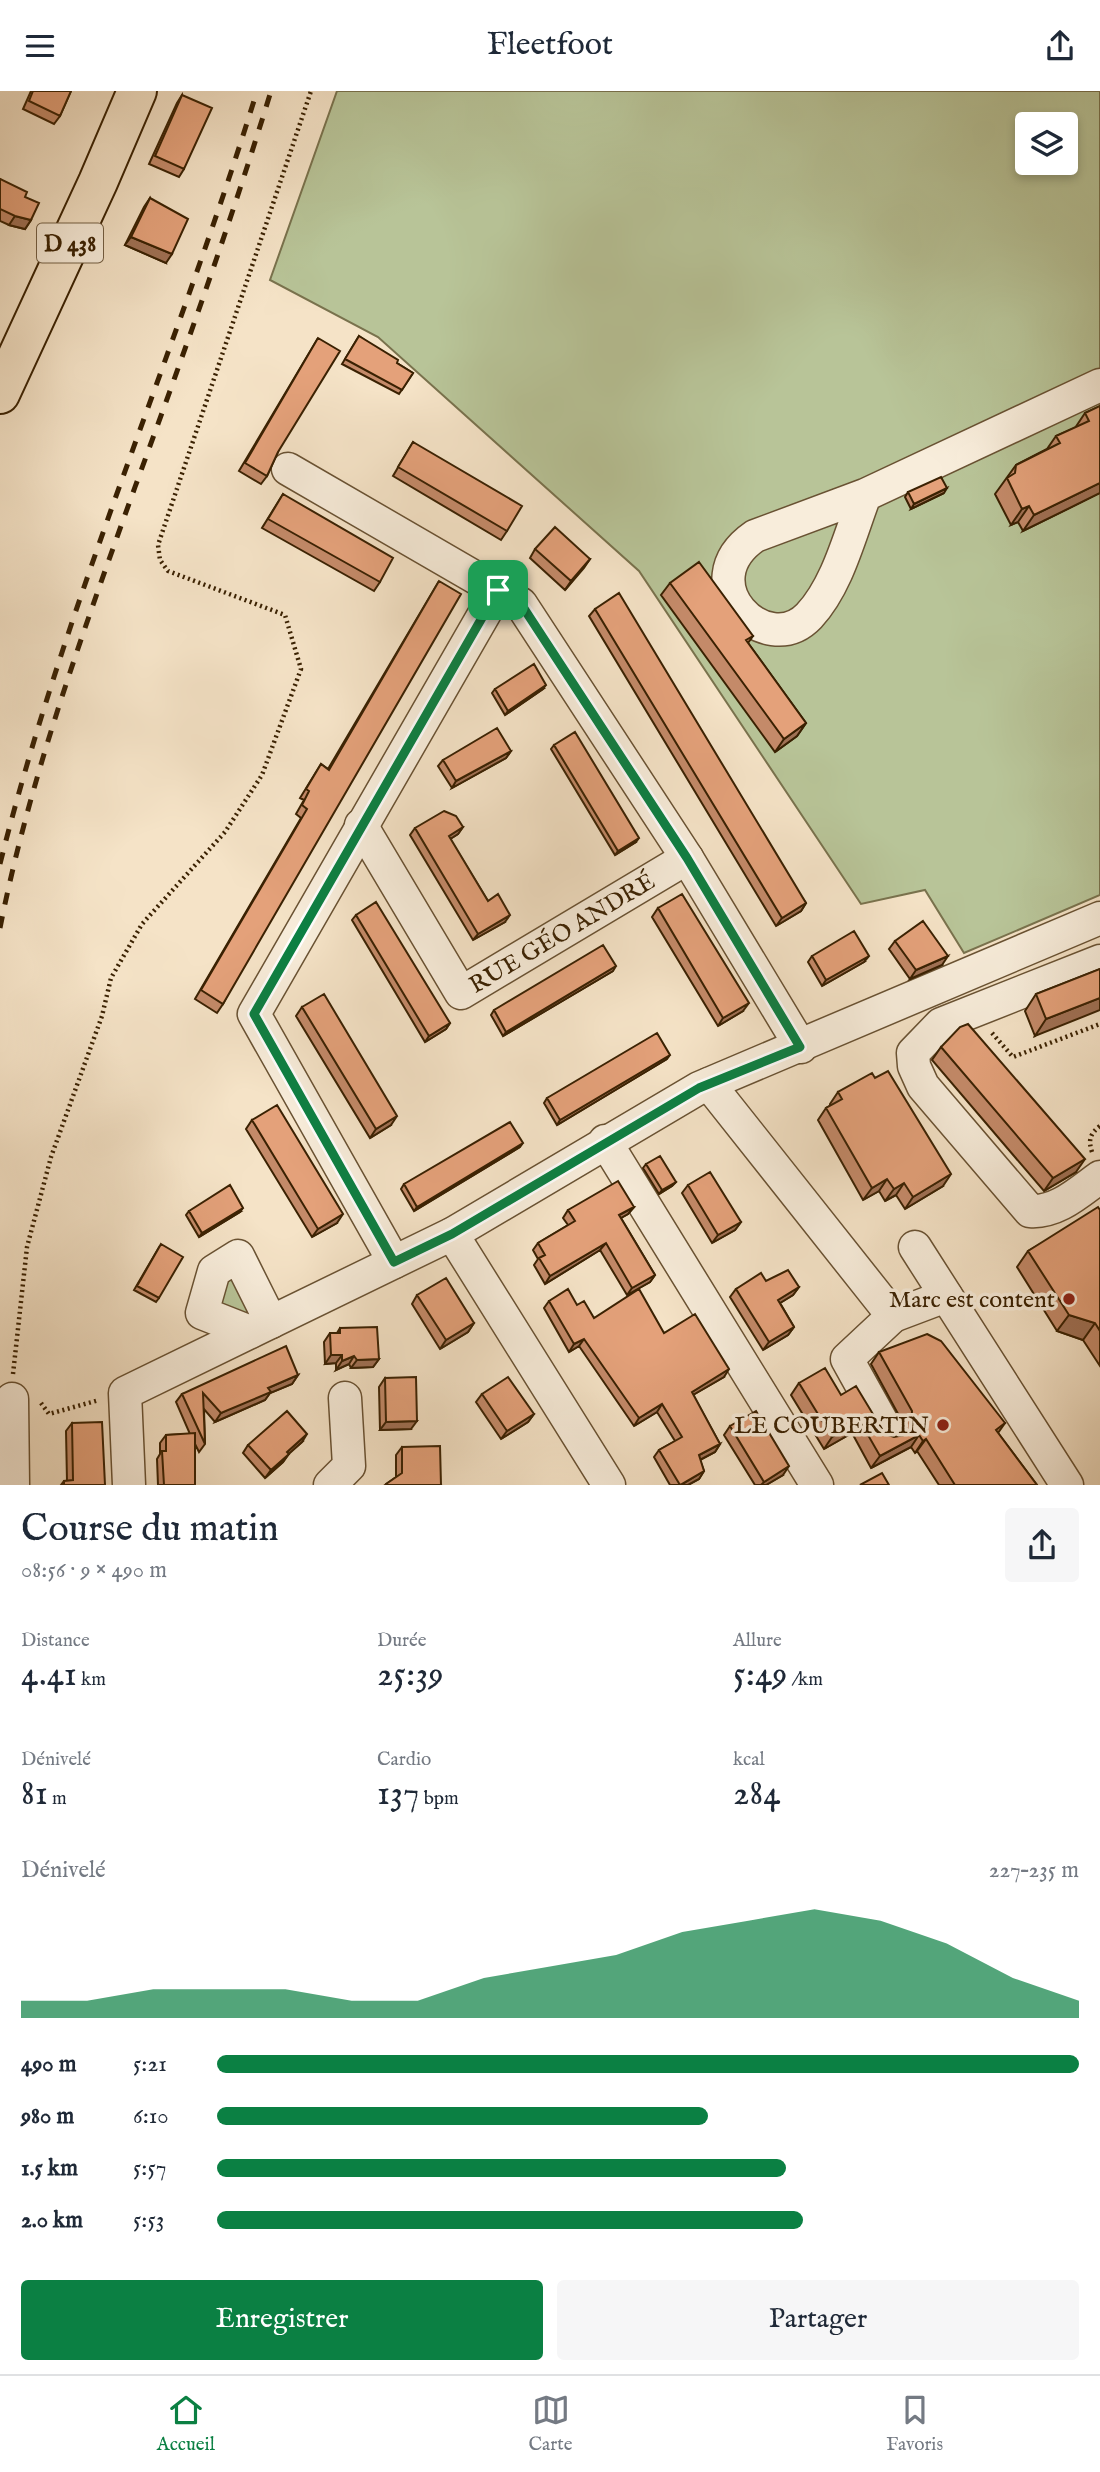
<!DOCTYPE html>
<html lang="fr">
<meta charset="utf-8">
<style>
:root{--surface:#fff;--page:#f6f6f7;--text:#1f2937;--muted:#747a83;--line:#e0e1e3;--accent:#0b8043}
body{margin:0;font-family:"IM FELL English",serif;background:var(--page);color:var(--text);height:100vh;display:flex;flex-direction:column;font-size:26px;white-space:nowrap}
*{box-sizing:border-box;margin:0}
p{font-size:23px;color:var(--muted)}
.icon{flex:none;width:38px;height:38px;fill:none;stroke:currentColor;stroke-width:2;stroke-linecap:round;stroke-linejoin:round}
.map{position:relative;height:1394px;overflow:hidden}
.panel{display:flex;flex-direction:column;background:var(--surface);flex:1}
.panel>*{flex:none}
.buttons{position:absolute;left:1015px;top:21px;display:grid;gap:14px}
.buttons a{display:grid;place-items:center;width:63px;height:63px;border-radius:7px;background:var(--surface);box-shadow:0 4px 10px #0003;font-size:35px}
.pin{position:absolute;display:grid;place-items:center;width:60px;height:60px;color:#fff;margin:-30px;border-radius:14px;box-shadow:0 4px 10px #0006}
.round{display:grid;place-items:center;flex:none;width:74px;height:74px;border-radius:7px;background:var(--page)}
.head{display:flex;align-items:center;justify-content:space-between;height:119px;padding:0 21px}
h1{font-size:38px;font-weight:600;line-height:52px}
.figures{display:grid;grid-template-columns:repeat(3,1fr);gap:10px;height:119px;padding:7px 21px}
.figures div{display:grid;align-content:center}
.figures b{font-size:35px;font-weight:600}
.figures small{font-size:19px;font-weight:400}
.figures p{font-size:19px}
.chart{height:196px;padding:14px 21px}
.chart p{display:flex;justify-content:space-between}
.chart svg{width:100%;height:126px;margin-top:7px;fill:var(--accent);opacity:.7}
.cta{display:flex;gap:14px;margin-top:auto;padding:14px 21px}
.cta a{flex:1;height:80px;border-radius:7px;background:var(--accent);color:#fff;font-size:28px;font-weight:600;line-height:80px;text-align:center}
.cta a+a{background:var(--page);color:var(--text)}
ul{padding:0 21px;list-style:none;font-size:23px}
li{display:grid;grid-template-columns:112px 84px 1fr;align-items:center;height:52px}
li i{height:18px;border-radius:9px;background:var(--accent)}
header{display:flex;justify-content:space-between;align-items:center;height:91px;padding:0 21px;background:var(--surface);font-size:32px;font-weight:600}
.dock{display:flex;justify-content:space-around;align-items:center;height:98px;border-top:2px solid var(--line);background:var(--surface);font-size:19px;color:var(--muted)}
.dock a{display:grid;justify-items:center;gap:4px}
.dock .selected{color:var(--accent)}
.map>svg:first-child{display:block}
.green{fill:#b8c498;stroke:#79724d;stroke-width:2;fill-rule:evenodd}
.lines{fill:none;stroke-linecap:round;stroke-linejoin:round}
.minor-casing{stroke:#695233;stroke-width:35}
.major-casing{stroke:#3a2102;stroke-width:42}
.path{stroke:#3a2102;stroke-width:4.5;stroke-dasharray:2 3.5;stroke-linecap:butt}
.minor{stroke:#f8eddb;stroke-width:32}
.major{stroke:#f5e3c7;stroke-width:38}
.rail{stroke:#3a2102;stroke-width:5;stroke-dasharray:12 12;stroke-linecap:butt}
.wall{fill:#c48a69;stroke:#3a2102;stroke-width:2}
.shaded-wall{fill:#a07155;stroke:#3a2102;stroke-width:2}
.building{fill:#e4a17a;stroke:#3a2102;stroke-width:2}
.route-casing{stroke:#fff;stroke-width:14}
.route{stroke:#0b8043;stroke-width:9}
.poi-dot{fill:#8f2418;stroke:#f8eddb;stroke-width:2.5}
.labels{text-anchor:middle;stroke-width:7;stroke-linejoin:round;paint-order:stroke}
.shield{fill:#f8eddb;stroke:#735e43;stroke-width:2}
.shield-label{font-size:23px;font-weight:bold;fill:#3a2102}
.street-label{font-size:24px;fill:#3a2102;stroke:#f8eddb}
.poi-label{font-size:24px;fill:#3a2102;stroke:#f8eddb;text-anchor:end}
</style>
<header><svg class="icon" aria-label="menu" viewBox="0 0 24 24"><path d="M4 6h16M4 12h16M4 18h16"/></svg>Fleetfoot<svg class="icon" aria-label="share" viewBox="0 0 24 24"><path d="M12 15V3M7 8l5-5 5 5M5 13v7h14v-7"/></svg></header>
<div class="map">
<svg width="1100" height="1394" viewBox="0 0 1100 1394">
<rect width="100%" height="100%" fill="#f5e3c7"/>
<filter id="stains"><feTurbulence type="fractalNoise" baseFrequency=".00286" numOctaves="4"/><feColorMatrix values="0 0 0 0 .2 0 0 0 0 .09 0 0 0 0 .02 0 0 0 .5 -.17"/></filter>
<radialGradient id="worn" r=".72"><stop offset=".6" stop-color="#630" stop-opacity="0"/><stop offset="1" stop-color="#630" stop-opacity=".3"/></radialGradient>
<path class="green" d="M337,0H1100V804L964,862L925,799L861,813L639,480L378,246L270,189ZM1027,33H1066V72H1027Z
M231,1185L250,1222L244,1226L208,1204Z"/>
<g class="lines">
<g class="minor-casing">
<g id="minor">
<path d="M288,378L521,513L687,767L801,956"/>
<path d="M865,404C850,443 838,494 809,525C766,570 687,492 755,445L865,404L1100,294"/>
<path id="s1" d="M361,734L461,902L687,767"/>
<path d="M1100,870L941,933L913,962L914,975L923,995L1030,1120C1057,1122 1079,1101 1100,1086"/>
<path d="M709,993L893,1225L946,1205"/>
<path d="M605,1050L817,1394"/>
<path d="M452,1143L609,1394"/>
<path d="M915,1156L1067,1394"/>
<path d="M394,1171L254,923L498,499"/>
<path d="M250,1241L202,1222L214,1180L238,1165L271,1231"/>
<path d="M12,1308L13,1394"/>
<path d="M887,1340L847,1268L893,1225"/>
<path d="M129,1394L125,1302L452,1143L699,997L1100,827"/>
<path d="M330,1394L349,1375L345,1307"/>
</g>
</g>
<g class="major-casing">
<path id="major" d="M0,303L98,91L137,0"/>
</g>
<path class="path" d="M992,942L1013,966L1100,933
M1092,1061C1088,1049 1090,1043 1100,1035
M13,1283L27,1156L51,1066L102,925L111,887L142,833L225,741L262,684L301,578L285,524L168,480L160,469L158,454L311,0
M41,1312L49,1323L99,1309"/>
<use href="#minor" class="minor"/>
<use href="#major" class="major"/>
<path class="rail" d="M0,773C66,509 177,260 257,0
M0,837C30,686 83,541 135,396C183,265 230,134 271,0"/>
</g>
<path class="wall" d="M31,0H71L60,25L54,33L23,18Z
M182,4L184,78L179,86L149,73L177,12Z
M0,88L25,106L31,129L25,138L9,134L0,130Z
M150,107L166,172L125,154L144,116Z
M359,245L397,272L413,282L399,303L342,273Z
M318,247L278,361L267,385L261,393L239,380Z
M1100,315V402L1023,440L1018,431L1011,434L995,403L1016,374L1047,358L1056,345L1075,337L1085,322Z
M413,351L507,440L501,449L393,385Z
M908,401L944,402L911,418L905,406Z
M283,403L380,491L374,500L262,437Z
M535,458L590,468L565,499L530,467Z
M439,490L223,913L217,922L195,908L301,727L296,723L304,709L300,707L321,673L328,678Z
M670,492L753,545L748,552L806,632L797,645L775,661L661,504Z
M595,518L806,812L801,820L776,835L589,525Z
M495,598H543L505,624L492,602Z
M554,654L636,751L615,764L551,658Z
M511,660L506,667L452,697L438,675L443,669Z
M463,736L458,743L450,748L488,810L505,831L473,849L410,744L415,737Z
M658,817L743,920L718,935L652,826Z
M356,824L450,932L446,938L425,951L352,829Z
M895,850L942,874L910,888L889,858Z
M812,865L864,871L822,895L808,871Z
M1100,878L1035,945L1025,920L1036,903Z
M613,880L503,945L491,924L494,919Z
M302,916L391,1034L370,1047L296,925Z
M941,956L1076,1081L1044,1100L932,969Z
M667,968L557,1034L544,1012L547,1007Z
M838,1001L943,1095L905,1118L896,1104L885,1110L879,1100L863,1109L818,1029L826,1017L830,1015V1013Z
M252,1029L337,1132L312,1146L246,1038Z
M520,1056L414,1120L401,1098L404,1093Z
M646,1073L676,1091L672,1095L659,1103L643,1077Z
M688,1094L741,1131L735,1139L712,1152L682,1102Z
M634,1116L628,1123L621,1127L655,1184L650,1191L627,1204L600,1159L545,1193L534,1174L538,1168L533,1159L538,1152L568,1134L563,1127L568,1119Z
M1100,1119V1275L1083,1249L1057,1240L1017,1176L1028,1160Z
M189,1120L240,1121L199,1146L186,1124Z
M158,1158L159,1207L156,1211L134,1199Z
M766,1190L799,1196L793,1204L780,1212L794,1236L788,1244L763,1259L730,1206L736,1198Z
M417,1204L474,1232L468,1241L440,1258L412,1213Z
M549,1210L577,1214L594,1227L664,1242L724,1286L693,1304L720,1353L715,1361L700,1369L704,1380L699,1388L688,1394H670L654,1366L659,1359L675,1350L657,1321L634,1335L579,1255L569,1261L544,1217Z
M340,1237L379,1268L373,1276L351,1277L349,1273L336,1279V1272L325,1273L324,1251L330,1242H337Z
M879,1261L1005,1332L998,1342L1037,1394H939L917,1360L915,1362L911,1356L871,1377L852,1342L824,1358L791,1304L799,1292L841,1304L885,1343L894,1346L903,1344V1332L871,1273Z
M298,1284L292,1293L270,1302L265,1309L215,1331L204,1318L205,1353L199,1361L195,1353V1394H158L157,1368L160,1363V1352L166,1344L190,1343L176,1311L182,1303Z
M385,1287L411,1338L380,1339L379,1296Z
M482,1303L534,1323L528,1331L501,1348L476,1311Z
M72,1332L105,1394H61L64,1390H67L66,1340Z
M730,1335L783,1384L766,1394H755L724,1344Z
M302,1351L289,1362L283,1371L265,1387L243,1362L248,1354Z
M402,1356L441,1394H385L396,1386V1364Z"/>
<path class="shaded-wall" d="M15,125L31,129L25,138L9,134Z
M131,146L172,163L166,172L125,154Z
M1100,392V402L1023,440L1034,424Z
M947,397L944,402L911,418L914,413Z
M1029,415L1018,431L1011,434L1022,418Z
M590,468L584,477L565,499L571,490Z
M546,594L543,598L505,624L508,620Z
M806,632L797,645L775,661L784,648Z
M511,660L506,667L452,697L456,690Z
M463,736L458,743L444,752L449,745Z
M639,747L636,751L615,764L618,760Z
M806,812L801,820L776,835L782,827Z
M510,824L505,831L473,849L478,843Z
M869,865L864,871L822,895L826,889Z
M948,865L942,874L910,888L916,879Z
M616,875L613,880L503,945L506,941Z
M1100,907V919L1035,945L1046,928Z
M749,912L743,920L718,935L723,927Z
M450,932L446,938L425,951L429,945Z
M670,964L667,968L557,1034L560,1029Z
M397,1025L391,1034L370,1047L376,1038Z
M523,1052L520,1056L414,1120L417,1116Z
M1085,1068L1076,1081L1044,1100L1053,1087Z
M951,1083L943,1095L905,1118L913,1106Z
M887,1088L879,1100L863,1109L872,1097Z
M676,1091L672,1095L659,1103L662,1099Z
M904,1092L896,1104L885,1110L894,1098Z
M634,1116L628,1123L614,1131L619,1124Z
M243,1117L240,1121L199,1146L202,1142Z
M343,1123L337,1132L312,1146L318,1138Z
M741,1131L735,1139L712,1152L718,1144Z
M606,1152L600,1159L545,1193L550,1185Z
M655,1184L650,1191L627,1204L632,1197Z
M799,1196L793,1204L772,1217L778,1209Z
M1069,1224L1095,1232L1083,1249L1057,1240Z
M474,1232L468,1241L440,1258L446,1249Z
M794,1236L788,1244L763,1259L769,1251Z
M584,1248L579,1255L569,1261L574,1253Z
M331,1264H342L336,1272L325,1273Z
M354,1265L349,1273L336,1279L342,1270Z
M379,1268L373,1276L351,1277L357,1269Z
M729,1278L724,1286L686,1308L692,1301Z
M298,1284L292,1293L270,1302L265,1309L215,1331L221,1322L268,1297Z
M662,1313L657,1321L634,1335L639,1327Z
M534,1323L528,1331L501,1348L507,1340Z
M417,1330L411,1338L380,1339L386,1331Z
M860,1330L852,1342L824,1358L832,1346Z
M307,1343L302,1351L282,1369L287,1361Z
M919,1344L911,1356L871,1377L880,1365Z
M926,1348L917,1360L915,1362L923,1350Z
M720,1353L715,1361L694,1372L699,1364Z
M289,1363L283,1371L265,1387L271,1379Z
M789,1375L783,1384L766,1394H761L764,1391Z
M704,1380L699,1388L688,1394H681Z"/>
<path class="building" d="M33,0H71L60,25L29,10Z
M182,4L212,17L184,78L155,65Z
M0,88L27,101L25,106L39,112L31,129L15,125L0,118Z
M150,107L188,128L172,163L131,146Z
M359,245L398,269L397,272L413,282L402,299L345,268Z
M318,247L340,260L278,361L267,385L245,372Z
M1100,315V392L1034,424L1029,415L1022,418L1007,387L1015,382L1016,374L1060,352L1056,345L1089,330L1085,322Z
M413,351L522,415L507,440L398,376Z
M941,386L947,397L914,413L908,401Z
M283,403L393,467L380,491L268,428Z
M555,436L590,468L571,490L535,458Z
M699,471L753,545L746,549L806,632L784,648L670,492Z
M439,490L461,503L223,913L201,899L307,718L302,714L309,700L306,698L321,673L329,679Z
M619,502L806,812L782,827L595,518Z
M534,573L546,594L508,620L495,598Z
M497,637L511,660L456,690L443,669Z
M575,641L639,747L618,760L554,654Z
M444,720L456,725L463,736L449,745L488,810L498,803L510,824L478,843L415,737Z
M682,803L749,912L723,927L658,817Z
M376,811L450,932L429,945L356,824Z
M923,830L948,865L916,879L895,850Z
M854,840L869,865L826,889L812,865Z
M603,854L616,875L506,941L494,919Z
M1100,878V907L1046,928L1036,903Z
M324,903L397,1025L376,1038L302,916Z
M968,933L1085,1068L1053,1087L941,956L960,936Z
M657,942L670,964L560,1029L547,1007Z
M888,980L951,1083L913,1106L904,1092L894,1098L887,1088L872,1097L826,1017L842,1008L838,1001L872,982L875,987Z
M277,1014L343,1123L318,1138L252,1029Z
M510,1031L523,1052L417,1116L404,1093Z
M660,1065L676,1091L662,1099L646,1073Z
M710,1081L741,1131L718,1144L688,1094Z
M618,1090L634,1116L619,1124L655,1184L632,1197L606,1152L550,1185L539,1167L545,1164L538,1152L575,1130L568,1119Z
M230,1094L243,1117L202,1142L189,1120Z
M1098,1116L1100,1119V1240L1095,1232L1069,1224L1028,1160Z
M161,1153L183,1166L159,1207L137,1195Z
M788,1179L799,1196L778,1209L794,1236L769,1251L736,1198L761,1182L766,1190Z
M446,1187L474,1232L446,1249L417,1204Z
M568,1198L577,1214L584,1210L594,1227L639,1198L664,1242L695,1223L729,1278L692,1301L720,1353L699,1364L704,1380L680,1394L659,1359L682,1346L662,1313L639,1327L584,1248L574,1253L549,1210Z
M377,1236L379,1268L357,1269L354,1265L342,1270V1264H331L330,1242H340V1237Z
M927,1243L941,1250L1005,1332L996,1339L1037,1394H955L926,1348L923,1350L919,1344L880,1365L860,1330L832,1346L799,1292L825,1277L841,1304L856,1295L885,1343L894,1346L904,1344L911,1337L912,1320L879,1261Z
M286,1255L298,1284L268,1297L271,1301L221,1322L203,1302L205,1353L182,1303Z
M416,1286L417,1330L386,1331L385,1287Z
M508,1286L534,1323L507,1340L482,1303Z
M287,1320L307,1343L287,1361L289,1363L271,1379L248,1354Z
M756,1320L789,1375L764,1391L730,1335Z
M102,1331L105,1394H64V1390L73,1389L72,1332Z
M195,1342V1394H164L162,1360H166V1344Z
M440,1355L441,1394H386V1393L402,1382V1356Z
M882,1382L889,1394H860Z"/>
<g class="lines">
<g class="route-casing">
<path id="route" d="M498,499L521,513L687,767L800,956L699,997L452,1143L394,1171L254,923Z"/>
</g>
<use href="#route" class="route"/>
</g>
<g class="poi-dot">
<circle cx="1069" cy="1208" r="7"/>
<circle cx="943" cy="1334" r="7"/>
</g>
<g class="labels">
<rect class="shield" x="37" y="132.5" width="66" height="39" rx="5"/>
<g class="shield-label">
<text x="70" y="160">D 438</text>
</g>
<g class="street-label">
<text dy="8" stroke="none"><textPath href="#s1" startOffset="313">RUE GÉO ANDRÉ</textPath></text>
</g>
<g class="poi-label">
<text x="1055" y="1216">Marc est content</text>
<text x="929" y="1342">LE COUBERTIN</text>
</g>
</g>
<rect width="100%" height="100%" filter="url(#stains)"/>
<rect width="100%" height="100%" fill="url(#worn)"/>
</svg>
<div class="buttons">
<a><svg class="icon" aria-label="layers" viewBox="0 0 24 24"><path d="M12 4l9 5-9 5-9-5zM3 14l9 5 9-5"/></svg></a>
</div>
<div class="pin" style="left:498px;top:499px;background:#1e9e55"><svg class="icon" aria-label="arrive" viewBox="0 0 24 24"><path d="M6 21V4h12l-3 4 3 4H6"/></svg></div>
</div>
<section class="panel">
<div class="head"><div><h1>Course du matin</h1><p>08:56 · 9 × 490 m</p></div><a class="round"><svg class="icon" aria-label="share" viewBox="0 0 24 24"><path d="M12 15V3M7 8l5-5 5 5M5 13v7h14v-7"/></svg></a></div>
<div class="figures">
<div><p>Distance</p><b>4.41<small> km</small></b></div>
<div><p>Durée</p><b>25:39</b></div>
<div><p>Allure</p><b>5:49<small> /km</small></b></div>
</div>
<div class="figures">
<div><p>Dénivelé</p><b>81<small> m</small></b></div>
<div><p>Cardio</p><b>137<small> bpm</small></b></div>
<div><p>kcal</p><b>284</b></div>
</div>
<div class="chart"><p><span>Dénivelé</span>227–235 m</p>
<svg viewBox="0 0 160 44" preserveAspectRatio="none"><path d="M0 44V38L10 38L20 34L30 34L40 34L50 38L60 38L70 30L80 26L90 22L100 14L110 10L120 6L130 10L140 18L150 30L160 38V44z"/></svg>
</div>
<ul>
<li><b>490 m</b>5:21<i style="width:100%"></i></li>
<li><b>980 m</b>6:10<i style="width:57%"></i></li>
<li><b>1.5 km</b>5:57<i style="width:66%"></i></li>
<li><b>2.0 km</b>5:53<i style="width:68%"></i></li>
</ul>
<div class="cta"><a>Enregistrer</a><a>Partager</a></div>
</section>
<nav class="dock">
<a class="selected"><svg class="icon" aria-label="home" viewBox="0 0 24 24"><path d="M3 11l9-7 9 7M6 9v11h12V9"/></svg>Accueil</a>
<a><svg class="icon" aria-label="map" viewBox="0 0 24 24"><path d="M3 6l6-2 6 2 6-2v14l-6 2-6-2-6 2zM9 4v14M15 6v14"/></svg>Carte</a>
<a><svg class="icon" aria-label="saved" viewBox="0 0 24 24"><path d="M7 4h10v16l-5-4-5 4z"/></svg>Favoris</a>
</nav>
